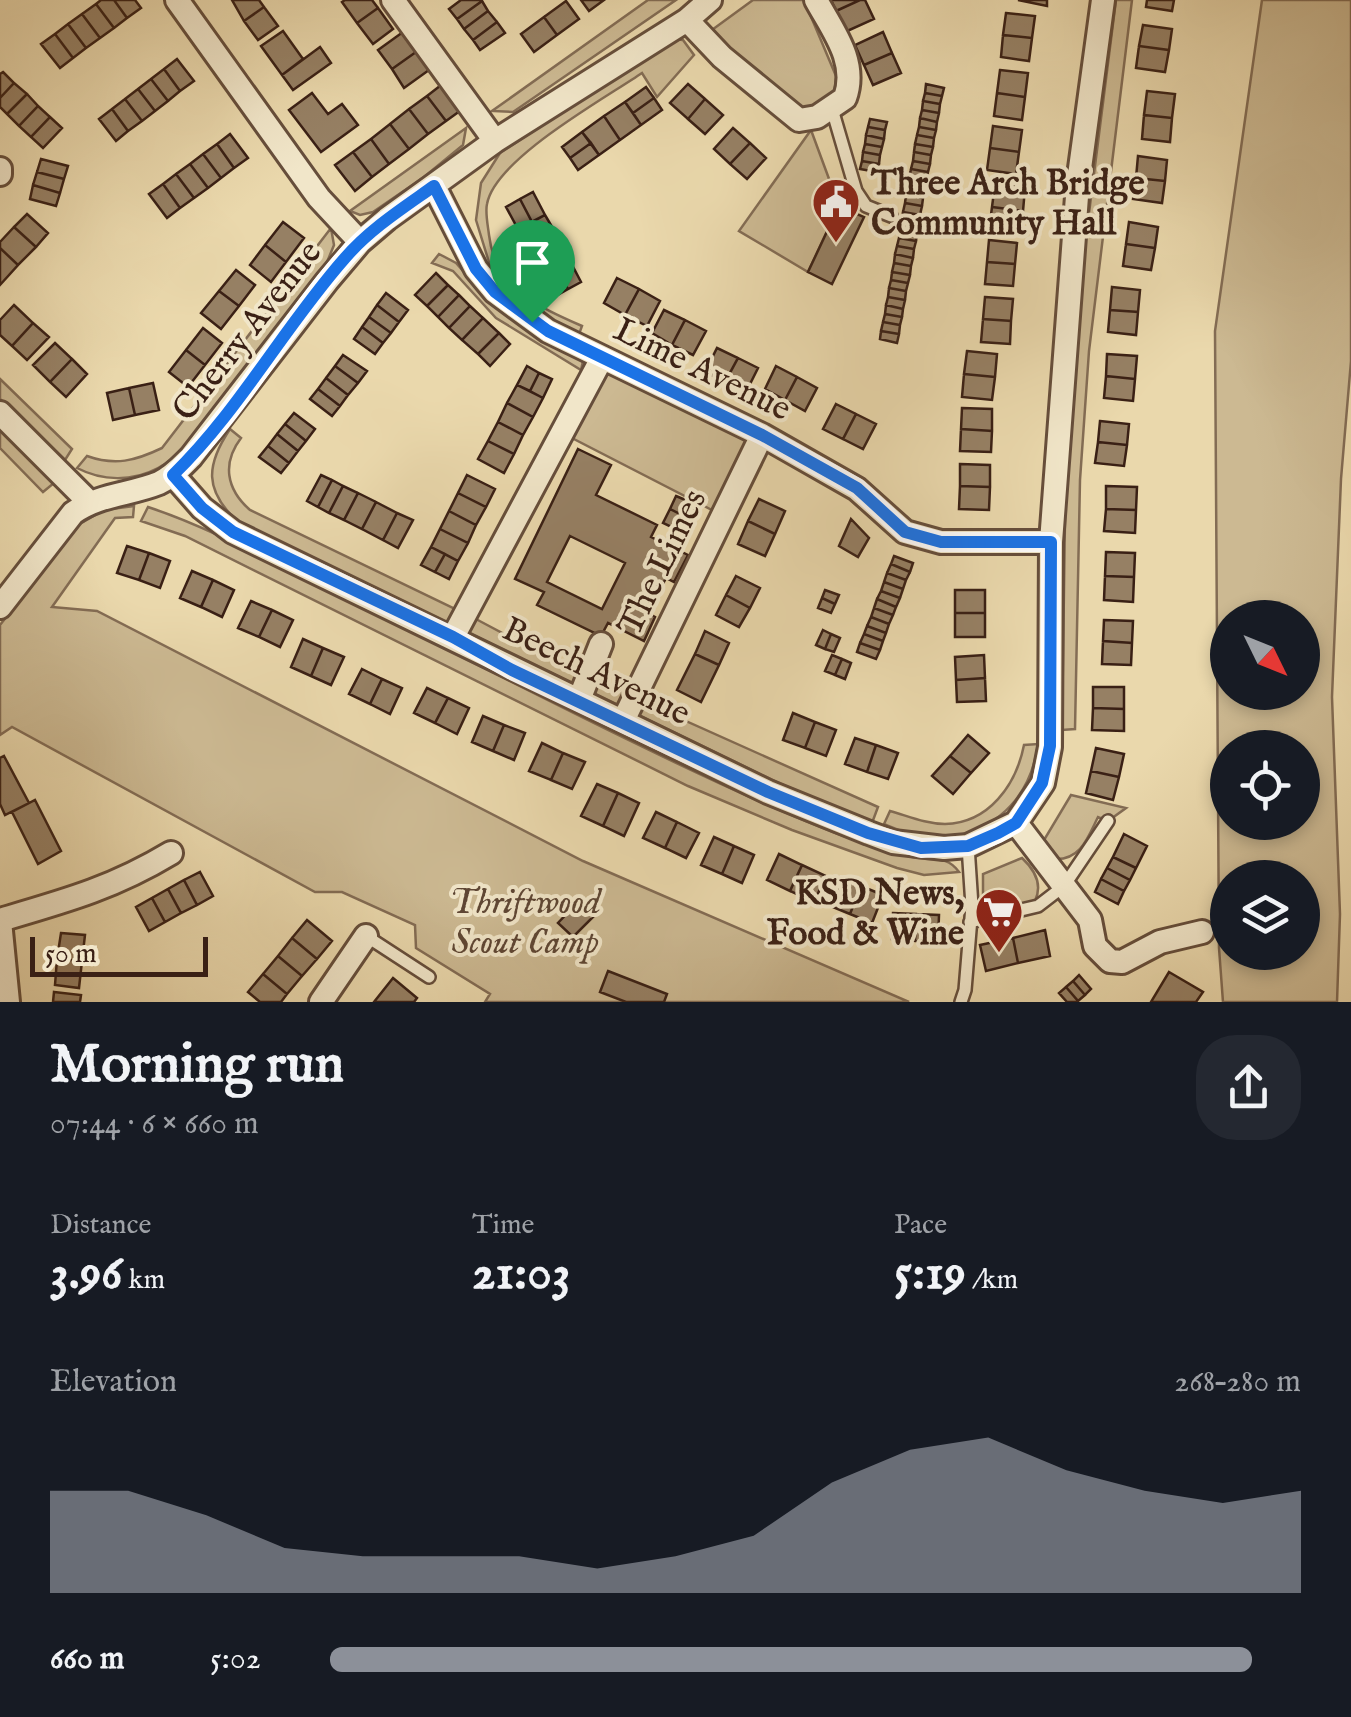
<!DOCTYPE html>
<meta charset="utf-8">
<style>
:root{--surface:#171b24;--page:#242831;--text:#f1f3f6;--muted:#9ea1a6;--accent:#8c9099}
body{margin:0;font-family:"IM FELL English",serif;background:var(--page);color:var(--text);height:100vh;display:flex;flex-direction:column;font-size:38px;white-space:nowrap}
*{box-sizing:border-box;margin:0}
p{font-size:32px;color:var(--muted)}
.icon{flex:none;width:55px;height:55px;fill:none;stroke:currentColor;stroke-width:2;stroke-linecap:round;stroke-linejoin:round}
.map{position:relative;height:1002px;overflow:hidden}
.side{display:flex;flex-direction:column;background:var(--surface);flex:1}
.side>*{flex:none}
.needle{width:65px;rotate:133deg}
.buttons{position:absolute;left:1210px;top:600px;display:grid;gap:20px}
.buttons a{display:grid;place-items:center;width:110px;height:110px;border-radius:50%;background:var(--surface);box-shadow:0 5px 15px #0003;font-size:50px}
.scale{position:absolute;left:30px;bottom:25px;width:178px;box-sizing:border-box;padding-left:10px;border:5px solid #3a2015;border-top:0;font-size:28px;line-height:35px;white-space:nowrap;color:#3a2015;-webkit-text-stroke:8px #f1e6c9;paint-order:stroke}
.pin{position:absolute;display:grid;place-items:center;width:85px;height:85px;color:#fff;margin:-102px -42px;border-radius:50% 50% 50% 0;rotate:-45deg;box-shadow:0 0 10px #0007}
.pin .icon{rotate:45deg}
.round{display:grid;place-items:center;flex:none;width:105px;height:105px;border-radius:40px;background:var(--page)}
.headline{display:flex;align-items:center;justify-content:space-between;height:170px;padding:0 50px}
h1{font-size:55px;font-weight:700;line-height:75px}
.metrics{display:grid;grid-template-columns:repeat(3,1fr);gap:15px;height:170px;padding:10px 50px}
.metrics div{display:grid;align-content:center}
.metrics b{font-size:50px;font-weight:700}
.metrics small{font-size:28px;font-weight:400}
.metrics p{font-size:28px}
.chart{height:280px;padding:20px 50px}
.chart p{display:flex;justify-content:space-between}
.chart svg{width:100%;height:180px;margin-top:10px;fill:var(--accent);opacity:.7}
ul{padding:0 50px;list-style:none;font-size:32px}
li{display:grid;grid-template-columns:160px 120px 1fr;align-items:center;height:75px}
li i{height:25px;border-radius:12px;background:var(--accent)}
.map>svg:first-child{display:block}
.green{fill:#ccb992;stroke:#836c54;stroke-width:2.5;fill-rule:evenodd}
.building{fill:#968064;stroke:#3a2015;stroke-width:2.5;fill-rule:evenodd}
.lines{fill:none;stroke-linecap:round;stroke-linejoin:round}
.lane-casing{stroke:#664e3b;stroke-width:16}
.street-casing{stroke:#664e3b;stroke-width:28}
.lane{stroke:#f1e6c9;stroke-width:11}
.street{stroke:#f1e6c9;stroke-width:22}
.route-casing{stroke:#fff;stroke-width:20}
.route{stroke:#1a73e8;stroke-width:12}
.labels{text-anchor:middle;stroke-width:8;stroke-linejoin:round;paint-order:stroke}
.poi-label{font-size:35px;font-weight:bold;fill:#3a2015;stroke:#f1e6c9;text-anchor:start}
.street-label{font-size:35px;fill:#3a2015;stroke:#f1e6c9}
.park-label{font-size:35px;font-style:italic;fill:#5e4634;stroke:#f1e6c9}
</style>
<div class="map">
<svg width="1351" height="1002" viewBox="0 0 1351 1002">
<rect width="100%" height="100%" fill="#ead8ac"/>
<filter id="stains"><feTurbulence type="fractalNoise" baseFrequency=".002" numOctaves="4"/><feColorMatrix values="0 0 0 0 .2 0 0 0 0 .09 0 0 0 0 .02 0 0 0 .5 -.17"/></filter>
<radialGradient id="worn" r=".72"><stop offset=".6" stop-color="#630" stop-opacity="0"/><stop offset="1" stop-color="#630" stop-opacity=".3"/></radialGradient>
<path class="green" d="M648,0H676L513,112L492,111Z
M753,0H804L836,76L834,96L802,115L705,35Z
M1116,0H1132L1089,351L1080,480L1075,729L1062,730L1065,518L1077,308Z
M1262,0H1351V361L1341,479L1332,697L1340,914L1337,1002H1223L1219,948L1215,331ZM1228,618H1302V692H1228ZM1228,748H1302V822H1228ZM1228,878H1302V952H1228Z
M672,39L683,40L694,55L657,97L642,73C604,99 495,159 487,204C485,213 488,226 489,235C495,288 539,307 582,326L578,337L518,302L492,272L476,220L481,183L500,153Z
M466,128L463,145L424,177L373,212L360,215L350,211Z
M811,130L839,206L808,272L739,231Z
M331,228L334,245L325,267C286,314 252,366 212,414C196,433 181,456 158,468C132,482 102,481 77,468L87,456C115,466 135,461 162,448Z
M439,254L456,263L486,297L579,356L583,361L581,370L496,318L453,271L432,263Z
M605,370L749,437L712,510L570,437Z
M0,379L72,449L65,460L0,399Z
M0,428L54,483L43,492L0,448Z
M230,429L241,438C222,463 226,489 250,510L474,618L574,671L878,807L872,823L781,784L237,521C204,490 206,465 230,429Z
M134,506L133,517L115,518L52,607L97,611L583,861L909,1002H485L490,994L416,948L415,925L342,892H315L12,727L0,735V625L78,525L104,510Z
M148,507C212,528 273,563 333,593C477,663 617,738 763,803C810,823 862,846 912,857C932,862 946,854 959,872L924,875L897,868L792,830L688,786L185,536L141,521Z
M1038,744C1030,804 984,844 922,836C909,835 896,829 884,824L890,811C908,816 926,824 945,824C989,823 1016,785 1024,745Z
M1071,795L1126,808L1108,821L1098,817C1088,837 1081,860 1055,859L1041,845Z
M1022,858C1035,870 1043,884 1035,901L983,911V874Z"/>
<path class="building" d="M101,0H114L127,18L114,28L96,4Z
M114,0H135L141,8L127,18Z
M232,0H259L264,7L244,21Z
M345,0H372L378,8L357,23L342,2Z
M461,0H481L482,1L457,19L449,9Z
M581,0H604L589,11Z
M831,0H860L836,11Z
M860,0H865L874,19L845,32L836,11Z
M1018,0H1047V6Z
M1147,0H1174L1172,11L1146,7Z
M482,1L488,11L464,29L457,19Z
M566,1L579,19L557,35L544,17Z
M96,4L114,28L100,38L82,14Z
M264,7L278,26L258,40L244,21Z
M378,8L393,29L373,44L357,23Z
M488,11L497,22L473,40L464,29Z
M1006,13L1035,16L1032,38L1003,35Z
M82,14L100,38L86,48L68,24Z
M544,17L557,35L534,52L521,34Z
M497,22L505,33L480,50L473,40Z
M68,24L86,48L73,58L55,34Z
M1143,25L1172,29L1169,50L1139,46Z
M283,31L303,59L282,75L261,46Z
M403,32L416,52L392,69L378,50Z
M883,32L892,53L864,65L855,45Z
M55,34L73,58L60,68L41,44Z
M1003,35L1032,38L1029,61L1001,57Z
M1139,46L1169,50L1165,72L1136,68Z
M320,47L331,63L293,90L282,75Z
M416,52L429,70L404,88L392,69Z
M892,53L901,73L873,85L864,65Z
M177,59L194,81L180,91L164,69Z
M164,69L180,91L168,101L151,79Z
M1000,70L1028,73L1025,97L997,93Z
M3,72L14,83L0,98V74Z
M151,79L168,101L155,111L138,89Z
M445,82L464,108L446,121L427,96Z
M14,83L27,94L7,114L0,107V98Z
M688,84L705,99L688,119L670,103Z
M926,84L944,88L942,96L925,93Z
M646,87L654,98L633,113L625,102Z
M138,89L155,111L142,121L125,99Z
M1147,91L1175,94L1172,118L1144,115Z
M312,93L328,114L342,104L358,125L321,152L289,110Z
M925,93L942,96L940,104L923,101Z
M997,93L1025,97L1022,120L994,116Z
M27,94L38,106L19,126L7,114Z
M427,96L446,121L428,134L409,109Z
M654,98L662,110L641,125L633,113Z
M125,99L142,121L128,131L112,109Z
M705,99L723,115L705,134L688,119Z
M923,101L940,104L939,113L922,110Z
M625,102L641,125L620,140L604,116Z
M38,106L50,117L31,137L19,126Z
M112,109L128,131L116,141L99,119Z
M409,109L428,134L409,149L390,124Z
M922,110L939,113L937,122L920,118Z
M1144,115L1172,118L1170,142L1142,139Z
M604,116L620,140L599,155L582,132Z
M50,117L62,128L43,148L31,137Z
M920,118L937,122L936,130L919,127Z
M870,119L887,122L885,130L868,127Z
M390,124L409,149L389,164L371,139Z
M993,126L1022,130L1019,152L990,148Z
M868,127L885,130L884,139L866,135Z
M919,127L936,130L934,138L917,135Z
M733,128L750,143L730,164L714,149Z
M582,132L591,143L570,158L562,147Z
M230,134L248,158L234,168L217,144Z
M866,135L884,139L882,147L865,144Z
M917,135L934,138L933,147L915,144Z
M371,139L389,164L372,177L353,152Z
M591,143L599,155L578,170L570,158Z
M750,143L766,158L747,179L730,164Z
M217,144L234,168L221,178L203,154Z
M865,144L882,147L880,155L863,152Z
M915,144L933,147L931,155L914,152Z
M990,148L1019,152L1016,174L987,170Z
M353,152L372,177L355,191L335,165Z
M863,152L880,155L879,164L862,161Z
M914,152L931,155L930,164L913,161Z
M203,154L221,178L208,188L190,164Z
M1138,156L1167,160L1165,181L1136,178Z
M41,159L68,166L64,179L37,172Z
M862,161L879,164L877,172L860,169Z
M913,161L930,164L928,172L911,169Z
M190,164L208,188L194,198L176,174Z
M911,169L928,172L926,181L909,178Z
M37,172L64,179L60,193L33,185Z
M176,174L194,198L180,208L163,184Z
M909,178L926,181L925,189L908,186Z
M1136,178L1165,181L1162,203L1133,199Z
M163,184L180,208L167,218L149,194Z
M995,184L1025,188L1023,211L992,207Z
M33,185L60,193L56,206L30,199Z
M908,186L925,189L923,198L906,195Z
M533,192L545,215L532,222L520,199Z
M906,195L923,198L922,206L905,203Z
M520,199L532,222L518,229L506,207Z
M905,203L922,206L920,215L903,212Z
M839,206L864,217L832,284L808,272Z
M992,207L1023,211L1020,234L989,230Z
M903,212L920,215L919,224L902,220Z
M27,214L48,233L36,247L14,227Z
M545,215L558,237L530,252L518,229Z
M902,220L919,224L917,232L900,229Z
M283,222L304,238L286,262L265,245Z
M1129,222L1158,227L1155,248L1126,244Z
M14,227L36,247L18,265L0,248V242Z
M900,229L917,232L916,241L899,238Z
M558,237L569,259L542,274L530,252Z
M899,238L916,241L914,249L897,246Z
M989,240L1017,243L1015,264L987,262Z
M1126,244L1155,248L1151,270L1123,266Z
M265,245L286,262L271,282L250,265Z
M897,246L914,249L913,258L895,254Z
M0,248L18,265L0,285Z
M895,254L913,258L911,266L894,263Z
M569,259L581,282L568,289L556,267Z
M987,262L1015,264L1013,286L985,284Z
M894,263L911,266L910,275L892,272Z
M556,267L568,289L554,297L542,274Z
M236,270L255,285L239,306L219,291Z
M892,272L910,275L908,283L891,280Z
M436,273L448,285L427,306L415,295Z
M617,278L639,289L625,315L604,303Z
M891,280L908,283L906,291L889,288Z
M448,285L459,295L438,317L427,306Z
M1112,287L1140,290L1138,312L1110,310Z
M889,288L906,291L905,300L888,297Z
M639,289L660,301L647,326L625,315Z
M219,291L239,306L221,329L201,313Z
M386,293L408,310L399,322L377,305Z
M459,295L470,306L449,328L438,317Z
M888,297L905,300L903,309L886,305Z
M985,297L1013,299L1011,321L983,319Z
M14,305L33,323L12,346L0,335V320Z
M377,305L399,322L391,333L369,317Z
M886,305L903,309L902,317L885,314Z
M470,306L483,318L462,340L449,328Z
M664,310L685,320L672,345L652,333Z
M1110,310L1138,312L1136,335L1108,332Z
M885,314L902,317L900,325L883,322Z
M369,317L391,333L383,343L362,327Z
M483,318L499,333L478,354L462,340Z
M983,319L1011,321L1010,344L981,342Z
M685,320L706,331L693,355L672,345Z
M883,322L900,325L899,334L881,331Z
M33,323L49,337L27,360L12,346Z
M362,327L383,343L375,354L354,339Z
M203,328L222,343L205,365L186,350Z
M881,331L899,334L897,343L880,339Z
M499,333L510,344L490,366L478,354Z
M55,343L72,359L50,382L33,365Z
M717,348L738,358L725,382L705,372Z
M186,350L205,365L188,387L169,372Z
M967,351L997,354L995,377L964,374Z
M1107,354L1137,356L1135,379L1106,376Z
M343,355L367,371L358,383L335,366Z
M738,358L758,368L746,392L725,382Z
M72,359L87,374L66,397L50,382Z
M335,366L358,383L348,395L326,378Z
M527,366L539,373L530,391L517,385Z
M776,366L797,377L785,400L765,389Z
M539,373L552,379L543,398L530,391Z
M964,374L995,377L992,400L962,397Z
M1106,376L1135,379L1133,401L1104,398Z
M797,377L817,388L805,411L785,400Z
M326,378L348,395L340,406L318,389Z
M153,383L159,410L135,415L129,388Z
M517,385L543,398L533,417L507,403Z
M129,388L135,415L113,420L107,393Z
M318,389L340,406L332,416L310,399Z
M507,403L533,417L523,435L498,422Z
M836,404L856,414L843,439L823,429Z
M962,408L992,409V431L961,429Z
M294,413L315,429L306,441L285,424Z
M856,414L876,424L863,449L843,439Z
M1100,421L1129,424L1127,445L1098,442Z
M498,422L523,435L514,454L488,441Z
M285,424L306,441L298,451L277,434Z
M961,429L992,431L991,452L960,451Z
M277,434L298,451L289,463L268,446Z
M488,441L514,454L504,473L478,459Z
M1098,442L1127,445L1124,466L1095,463Z
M268,446L289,463L281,473L259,457Z
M578,449L611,465L596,495L657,525L651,537L688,555L674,582L666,578L648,613L655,617L644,641L608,623L601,636L537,605L544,592L515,579ZM570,536L625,563L602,609L547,582Z
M960,464L990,465V487L960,486Z
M321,475L332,480L318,507L307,501Z
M467,475L495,489L486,507L458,493Z
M332,480L343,486L329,513L318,507Z
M343,486L358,493L344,520L329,513Z
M960,486L990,487L989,510L959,509Z
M1106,486L1137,487L1136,510L1106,509Z
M358,493L376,502L362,529L344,520Z
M458,493L486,507L476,525L449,511Z
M676,496L695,504L688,518L670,509Z
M759,499L785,511L775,534L748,521Z
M376,502L397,513L383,540L362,529Z
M670,509L688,518L682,532L663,523Z
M1106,509L1136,510L1135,533L1104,531Z
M449,511L476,525L468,543L440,529Z
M397,513L413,520L398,548L383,540Z
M851,519L869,538L858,557L839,546Z
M748,521L775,534L765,556L738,544Z
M440,529L468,543L458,561L431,547Z
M127,546L149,553L139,580L117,573Z
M431,547L445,554L435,572L421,565Z
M1106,552L1135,553L1134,577L1105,576Z
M149,553L170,561L160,588L139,580Z
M445,554L458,561L449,579L435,572Z
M894,556L913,563L910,572L891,564Z
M891,564L910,572L906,580L887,573Z
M192,571L213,580L201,607L180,598Z
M887,573L906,580L903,589L884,582Z
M736,576L760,588L750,608L726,595Z
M1105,576L1134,577L1133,602L1104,600Z
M213,580L234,590L222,617L201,607Z
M884,582L903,589L900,598L881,591Z
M825,590L839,595L835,604L822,598Z
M955,590H985V613H955Z
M881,591L900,598L896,607L877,599Z
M726,595L750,608L739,627L716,615Z
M822,598L835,604L831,613L818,608Z
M877,599L896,607L893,615L874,608Z
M251,601L272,610L259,637L238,628Z
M874,608L893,615L889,624L871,617Z
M272,610L293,620L280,647L259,637Z
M955,613H985V637H955Z
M871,617L889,624L886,633L867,626Z
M1104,620L1133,621L1132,643L1103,641Z
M867,626L886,633L883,641L864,634Z
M823,630L831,634L825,649L816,645Z
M705,631L729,643L719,665L695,654Z
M831,634L840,638L834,652L825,649Z
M864,634L883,641L880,650L860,643Z
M303,639L323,648L311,676L291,667Z
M1103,641L1132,643L1131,665L1102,664Z
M860,643L880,650L876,659L857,652Z
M323,648L344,657L331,685L311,676Z
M695,654L719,665L701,702L677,690Z
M832,655L842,659L835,675L825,671Z
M984,655L985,678L956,680L955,657Z
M842,659L851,663L845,679L835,675Z
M362,669L382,679L370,704L349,694Z
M985,678L986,701L957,702L956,680Z
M382,679L402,688L390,714L370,704Z
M1093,687H1124V709L1093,708Z
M427,688L448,698L435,723L414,713Z
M448,698L469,708L457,734L435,723Z
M1093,708L1124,709V731L1092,730Z
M793,713L815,722L805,748L783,740Z
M483,716L504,725L493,751L472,742Z
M815,722L836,730L826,756L805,748Z
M504,725L525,733L514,760L493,751Z
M968,735L989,753L971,773L950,756Z
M855,738L876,745L867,772L845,764Z
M542,743L563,753L551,780L529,771Z
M876,745L898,753L888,779L867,772Z
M1096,748L1124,754L1119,777L1091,771Z
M563,753L585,762L572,789L551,780Z
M4,756L29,803L5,815L0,804V758Z
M950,756L971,773L953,794L932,776Z
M1091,771L1119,777L1113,800L1086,793Z
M597,784L618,793L603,826L581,816Z
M618,793L639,803L624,836L603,826Z
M35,800L61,851L38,864L12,812Z
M656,812L677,822L665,848L643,838Z
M677,822L699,833L686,858L665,848Z
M1124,834L1147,846L1136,868L1113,857Z
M714,837L734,846L722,874L701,865Z
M734,846L754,855L742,883L722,874Z
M779,854L802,865L790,891L767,880Z
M1113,857L1136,868L1130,880L1107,868Z
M802,865L826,876L814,902L790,891Z
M1107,868L1130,880L1124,891L1101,879Z
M200,872L213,896L197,905L184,880Z
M839,877L861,886L850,914L828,905Z
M1101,879L1124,891L1118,904L1095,892Z
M184,880L197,905L181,913L168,889Z
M861,886L883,895L872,923L850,914Z
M168,889L181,913L165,922L152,898Z
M152,898L165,922L149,931L136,907Z
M578,902L593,917L573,937L558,923Z
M893,913L916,914L915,941L892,939Z
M916,914L939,915L938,942L915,941Z
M307,920L332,941L317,959L292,938Z
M1045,930L1050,956L1018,963L1013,938Z
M61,933L85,935L82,961L57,959Z
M292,938L317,959L302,976L278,956Z
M1013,938L1018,963L986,971L980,945Z
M278,956L302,976L287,994L263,974Z
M57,959L82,961L79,988L55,985Z
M608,971L667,994L664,1002H626L600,992Z
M1169,972L1203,992L1196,1002H1151Z
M263,974L287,994L281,1002H260L248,992Z
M1079,975L1091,989L1085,995L1073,981Z
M393,978L417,998L414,1002H374Z
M1073,981L1085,995L1078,1001L1066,987Z
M1066,987L1078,1001L1077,1002H1067L1059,993Z
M54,992L81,995L80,1002H53Z"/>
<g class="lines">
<g class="lane-casing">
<path id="lane" d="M832,109L856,191L866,206L891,216
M970,922L1038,906L1064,886L1108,821
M366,936L429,977
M961,1002L965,990L972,906L968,846"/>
</g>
<g class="street-casing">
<path id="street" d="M177,0L319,198L360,242
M393,0L495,141
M1103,0L1078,183L1051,542L1050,747L1043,783L1016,823L1090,920L1095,946L1110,961L1122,962L1160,942L1202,932
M687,20L722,57L799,120L817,117L845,98C858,62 833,31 816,0
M0,169V174
M434,186L476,269L495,292L548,331L762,435L857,489L905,532L941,542H1051
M0,413L89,502
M173,475L202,508L233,532L768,792L869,833L893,842L944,848L968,846L1016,823
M0,607L73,513C100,494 129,495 159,483C172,477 181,467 191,457L327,281L360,242L387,219L495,141L687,20L710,0
M453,637L602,358
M579,700L601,644
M623,721L762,435
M0,920C65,901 113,888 171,853
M0,921L8,1002
M321,1002L366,936"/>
</g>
<use href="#lane" class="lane"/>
<use href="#street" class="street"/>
</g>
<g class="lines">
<g class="route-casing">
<path id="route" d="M434,186L476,269L495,292L548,331L762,435L857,488L905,532L941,542H1051L1050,746L1042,783L1016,823L998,833L968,846L921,848L868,833L768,792L512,670L453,637L233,532L202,508L173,475C239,411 284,327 345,258C370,229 403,208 434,186Z"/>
</g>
<use href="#route" class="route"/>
</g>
<defs>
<g id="civic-pin" transform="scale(2.5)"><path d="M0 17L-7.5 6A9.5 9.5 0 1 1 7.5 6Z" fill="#8f2418" stroke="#f1e6c9"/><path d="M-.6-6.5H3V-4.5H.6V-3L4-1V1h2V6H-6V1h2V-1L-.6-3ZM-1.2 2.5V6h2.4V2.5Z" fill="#fff"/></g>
<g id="supermarket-pin" transform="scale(2.5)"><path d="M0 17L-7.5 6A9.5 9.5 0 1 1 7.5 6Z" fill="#8f2418" stroke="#f1e6c9"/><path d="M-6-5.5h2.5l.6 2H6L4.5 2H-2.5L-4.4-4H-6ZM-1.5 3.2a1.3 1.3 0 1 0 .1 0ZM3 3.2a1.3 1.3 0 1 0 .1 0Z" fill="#fff"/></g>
</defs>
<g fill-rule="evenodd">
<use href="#civic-pin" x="836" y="202"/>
<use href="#supermarket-pin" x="999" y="912"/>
</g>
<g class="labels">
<g class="poi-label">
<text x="871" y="194">Three Arch Bridge<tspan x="871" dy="40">Community Hall</tspan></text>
<text x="964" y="904" text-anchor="end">KSD News,<tspan x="964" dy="40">Food &amp; Wine</tspan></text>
</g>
<g class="street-label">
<text transform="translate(246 330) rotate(-52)" y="12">Cherry Avenue</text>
<text transform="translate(703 368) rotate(26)" y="12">Lime Avenue</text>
<text transform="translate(661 562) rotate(-64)" y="12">The Limes</text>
<text transform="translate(597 670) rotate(26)" y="12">Beech Avenue</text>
</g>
<g class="park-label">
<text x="525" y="913">Thriftwood<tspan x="525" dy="40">Scout Camp</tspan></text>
</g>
</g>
<rect width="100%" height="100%" filter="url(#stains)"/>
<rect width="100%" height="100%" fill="url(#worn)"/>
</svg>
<div class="buttons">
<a><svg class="needle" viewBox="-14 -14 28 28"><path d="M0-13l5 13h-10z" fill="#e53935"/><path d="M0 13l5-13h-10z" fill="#9ea1a6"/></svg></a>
<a><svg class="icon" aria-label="locate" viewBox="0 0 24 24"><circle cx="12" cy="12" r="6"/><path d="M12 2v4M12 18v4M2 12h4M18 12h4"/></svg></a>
<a><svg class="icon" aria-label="layers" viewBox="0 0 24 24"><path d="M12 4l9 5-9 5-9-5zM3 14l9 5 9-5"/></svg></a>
</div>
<div class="scale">50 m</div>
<div class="pin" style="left:532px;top:322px;background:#1e9e55"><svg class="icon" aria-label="arrive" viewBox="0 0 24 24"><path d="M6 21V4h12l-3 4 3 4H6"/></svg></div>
</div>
<section class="side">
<div class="headline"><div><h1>Morning run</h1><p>07:44 · 6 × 660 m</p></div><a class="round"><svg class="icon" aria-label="share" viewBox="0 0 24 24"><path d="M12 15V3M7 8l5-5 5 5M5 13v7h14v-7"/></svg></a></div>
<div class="metrics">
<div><p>Distance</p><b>3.96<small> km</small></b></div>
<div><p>Time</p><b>21:03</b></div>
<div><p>Pace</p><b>5:19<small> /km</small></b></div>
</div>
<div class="chart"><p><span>Elevation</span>268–280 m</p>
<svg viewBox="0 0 160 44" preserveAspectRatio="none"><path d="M0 44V19L10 19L20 25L30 33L40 35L50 35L60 35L70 38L80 35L90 30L100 17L110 9L120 6L130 14L140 19L150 22L160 19V44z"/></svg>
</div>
<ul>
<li><b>660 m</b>5:02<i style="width:95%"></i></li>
</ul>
</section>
